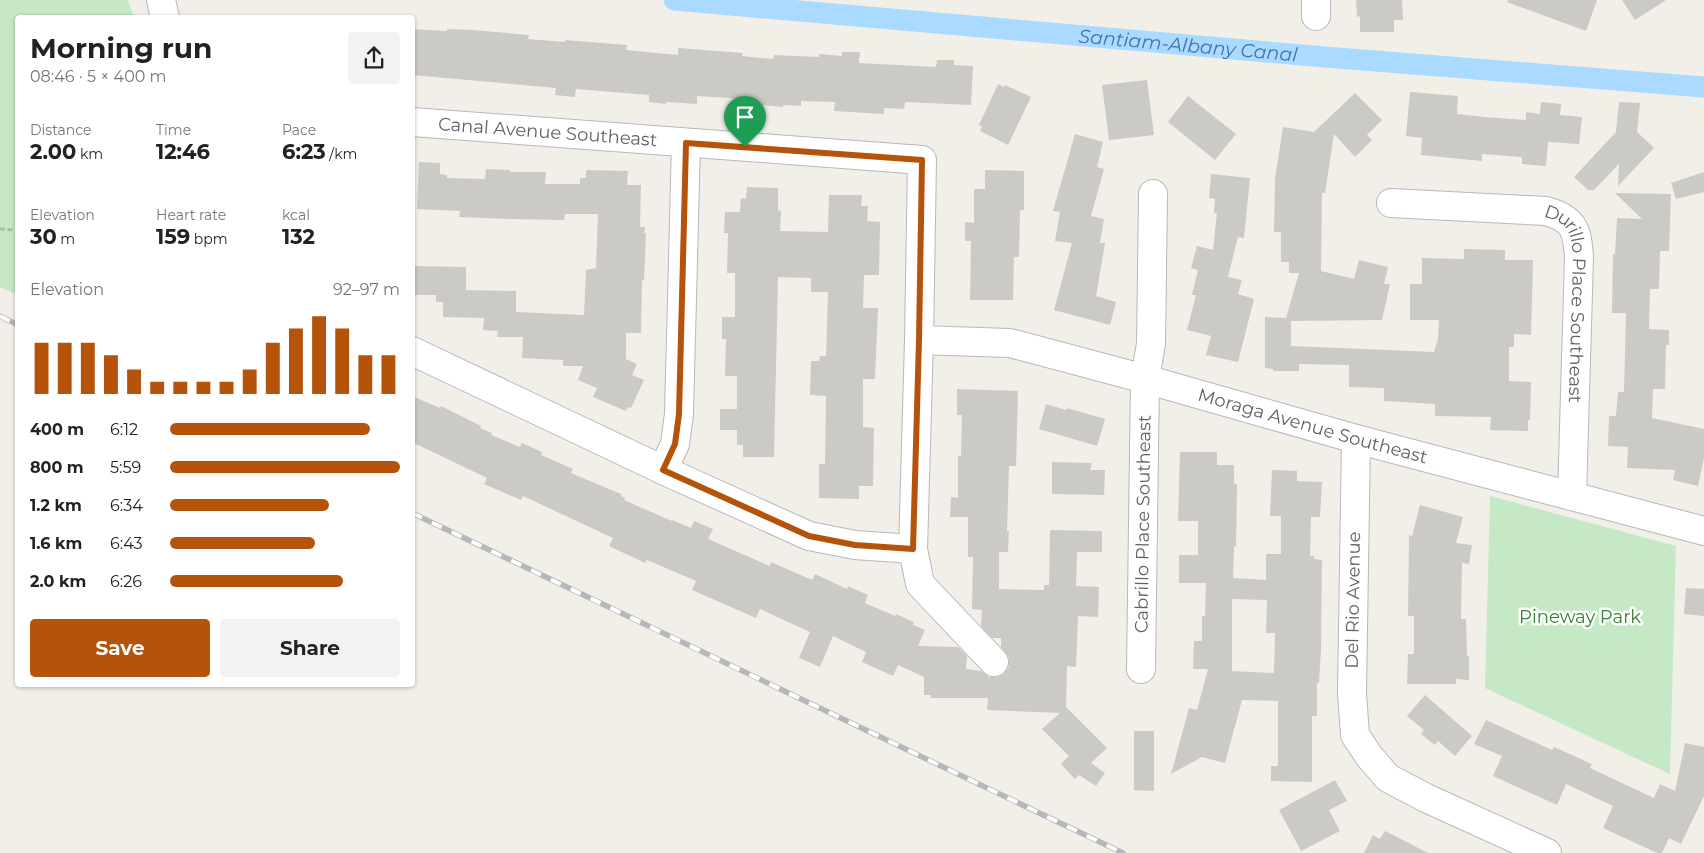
<!DOCTYPE html>
<meta charset="utf-8">
<style>
:root{--surface:#fff;--page:#f2f2f2;--text:#222;--muted:#767676;--accent:#b45309}
body{margin:0;font-family:Montserrat,sans-serif;background:var(--page);color:var(--text);height:100vh;display:flex;flex-direction:column;font-size:19px;white-space:nowrap}
*{box-sizing:border-box;margin:0}
p{font-size:16px;color:var(--muted)}
.icon{flex:none;width:28px;height:28px;fill:none;stroke:currentColor;stroke-width:2;stroke-linecap:round;stroke-linejoin:round}
.map{position:relative;flex:1;overflow:hidden}
.panel{position:absolute;left:15px;top:15px;width:400px;height:672px;display:flex;flex-direction:column;background:var(--surface);border-radius:5px;box-shadow:0 1px 4px #0004}
.panel>*{flex:none}
.pin{position:absolute;display:grid;place-items:center;width:42px;height:42px;color:#fff;margin:-51px -21px;border-radius:50% 50% 50% 0;rotate:-45deg;box-shadow:0 0 5px #0007}
.pin .icon{rotate:45deg}
.round{display:grid;place-items:center;flex:none;width:52px;height:52px;border-radius:5px;background:var(--page)}
.summary{display:flex;align-items:center;justify-content:space-between;height:85px;padding:0 15px}
h1{font-size:28px;font-weight:700;line-height:38px}
.metrics{display:grid;grid-template-columns:repeat(3,1fr);gap:8px;height:85px;padding:5px 15px}
.metrics div{display:grid;align-content:center}
.metrics b{font-size:21px;font-weight:700}
.metrics small{font-size:14px;font-weight:400}
.metrics p{font-size:14px}
.chart{height:140px;padding:10px 15px}
.chart p{display:flex;justify-content:space-between}
.chart svg{width:100%;height:90px;margin-top:5px;stroke:var(--accent);stroke-width:6}
.cta{display:flex;gap:10px;margin-top:auto;padding:10px 15px}
.cta a{flex:1;height:58px;border-radius:5px;background:var(--accent);color:#fff;font-size:20px;font-weight:700;line-height:58px;text-align:center}
.cta a+a{background:var(--page);color:var(--text)}
ul{padding:0 15px;list-style:none;font-size:16px}
li{display:grid;grid-template-columns:80px 60px 1fr;align-items:center;height:38px}
li i{height:12px;border-radius:6px;background:var(--accent)}
.map>svg:first-child{display:block}
.green{fill:#c5e8c5}
.lines{fill:none;stroke-linecap:round;stroke-linejoin:round}
.canal{stroke:#aadaff;stroke-width:21}
.building{fill:#cccac5;fill-rule:evenodd}
.minor-casing{stroke:#b5b8bc;stroke-width:30}
.path{stroke:#9cc7a9;stroke-width:3;stroke-dasharray:5 2.5;stroke-linecap:butt}
.minor{stroke:#fff;stroke-width:28}
.rail-casing{stroke:#b6b7b8;stroke-width:5.5}
.rail{stroke:#fff;stroke-width:4;stroke-dasharray:11;stroke-linecap:butt}
.route-casing{stroke:#fff;stroke-width:10}
.route{stroke:#b45309;stroke-width:6}
.labels{text-anchor:middle;stroke-width:5;stroke-linejoin:round;paint-order:stroke}
.street-label{font-size:18px;fill:#5f6368;stroke:#fff}
.park-label{font-size:18px;fill:#348238;stroke:#fff}
.water-label{font-size:19px;font-style:italic;fill:#4174aa;stroke:#fff}
</style>
<div class="map">
<svg width="1704" height="853" viewBox="0 0 1704 853">
<rect width="100%" height="100%" fill="#f1efe8"/>
<path class="green" d="M0,0H128L134,17L18,18L17,295L0,287Z
M1490,496L1676,546L1670,774L1485,688Z"/>
<g class="lines">
<path class="canal" id="s1" d="M674,0L1325,57L1704,87"/>
</g>
<path class="building" d="M1356,0H1402L1403,20H1394V32H1360V16L1357,17Z
M1508,0H1597L1586,31L1507,2Z
M1622,0H1666L1635,20Z
M412,29L447,31V29L473,30L529,35L528,39L565,42V40L627,45L626,50L678,55V48L743,53L742,56L773,59L774,55L819,57V54L842,56V52H860L859,63L936,67L937,60H954V65L973,66L971,105L905,102L904,109L884,108V114L834,111L835,102L801,101V106L783,105V107L743,103L744,99L697,96V104L666,102V104L649,102V95L576,89L575,97L555,95L556,88L412,75Z
M1147,80L1154,135L1109,140L1102,85Z
M998,84L1004,87L1005,85L1031,97L1008,145L980,131L982,126L979,125Z
M1410,92L1458,96L1457,114L1484,117L1526,120V112L1540,114L1541,102L1561,104L1560,115L1582,117L1579,144L1548,142L1546,166L1522,164V157L1482,154V161L1421,155L1422,138L1406,136Z
M1355,93L1382,120L1367,135L1372,140L1355,157L1334,134L1325,193H1322L1321,271L1354,279L1359,260L1388,267L1384,284H1390L1382,320L1291,321V346L1434,352L1438,339L1439,320H1410V284H1422V258L1464,259V249L1505,250V260H1533L1531,335L1514,334V347H1509V381L1531,382L1530,420H1528V431L1490,430L1491,417L1435,416V404L1384,401V388L1349,387V365L1299,364V371H1273V369L1265,368V317L1286,318L1299,273H1289V262H1281V232H1274L1275,179L1283,127L1314,132Z
M1188,96L1236,134L1215,160L1168,122Z
M1619,102L1640,103L1637,132L1654,148L1618,186L1619,164L1594,190H1588L1574,177L1616,132Z
M1075,134L1103,142L1097,167L1104,169L1091,216L1104,219L1100,243H1105L1096,296L1116,302L1110,325L1054,310L1072,243L1055,241L1060,212L1053,211Z
M419,162L440,163V174L447,175V178L485,179L486,169L510,170V172H546L545,184H580V178H586V170L628,171L627,185H641L640,227H645L644,233H646L644,280H642L641,333H626V359L637,364L632,375L644,380L631,408L628,407L626,411L593,397L597,388L578,380L583,366H563V360L522,358L523,337H497L498,331L483,330L484,318L443,317V302H436V295H412V266L466,267V290L516,291V312L584,315L586,270L596,268L598,214H565L564,220L512,219L459,217L460,211L417,209Z
M985,170L1024,171V210H1020L1019,257H1014L1013,300H970L971,241H965V222L974,223V189H985Z
M1704,172V192L1676,199L1671,183Z
M1211,174L1250,178L1244,238L1238,237L1228,277L1242,280L1238,294L1254,299L1238,362L1206,355L1211,336L1187,330L1196,295H1192L1198,270L1191,268L1197,246L1213,250L1217,213H1214L1215,199L1209,198Z
M747,187L778,188V210L781,211L780,231L828,232L829,195H862L861,206H868L867,221L880,222L879,275H864L863,308H878L875,379H863V427L874,428L873,486H859V499L819,498V464H825L826,396L810,395L811,361H819L820,356H826L828,292H811V278L778,277L774,457H743V445H737V430H720V409H737V376H725L726,339H722V317H735V273H727L728,233H724L725,212H740L741,198L746,199Z
M1615,193L1671,194L1669,251H1660L1659,289H1650L1649,329L1669,330V345H1666L1665,389H1653L1652,418L1704,429V458L1698,486L1673,480L1675,470L1627,468L1628,447L1608,446L1609,416H1616L1618,392H1624L1626,313H1612L1613,254H1615L1617,218L1642,219Z
M957,389L1018,391L1016,466H1009L1007,531H1009L1008,552H999V589L1044,590V585H1049L1050,530L1102,531V552H1077L1076,586L1099,587L1098,617L1078,616L1076,667L1067,666L1066,707L1107,748L1091,763L1105,773L1096,786L1079,775L1075,779L1061,764L1069,756L1042,729L1060,713L987,710L988,698H930L931,695H924V677L898,665L893,676L862,662L866,652L833,636L820,667L799,658L810,632L760,609L756,618L692,590L696,581L647,560L645,563L609,546L613,538L523,496L521,500L484,484L487,478L412,442V396L440,408L441,406L481,426L480,428L492,433L491,435L520,447L522,443L542,452L541,455L573,469L571,473L621,494V496L625,498L624,500L672,521V520L691,528L694,521L713,529L708,539L770,566L771,562L812,580L815,574L847,589L848,586L868,595L865,603L895,616L896,614L914,622L913,625L925,630L918,646L958,647L967,656L966,669L981,671L989,677H997L1004,674L1009,667V658L1001,647V638H992L981,626L982,610L972,609L973,557H968V517H950L951,497L958,498V456H961L962,415H957Z
M1046,404L1066,410L1067,408L1105,419L1097,446L1039,429Z
M1180,452H1217V465H1234V484H1237L1236,547L1234,546L1233,578L1266,580V554H1281V516H1270L1272,470L1297,471V481L1322,482L1320,517H1311L1310,556H1314V559L1322,560L1321,649L1319,683H1317V716H1312V782L1271,781V766H1278V701L1242,700L1225,763L1202,757L1171,774L1189,708L1197,710L1208,669H1193L1194,641H1202V616H1205L1206,583H1179V555H1198V521H1178ZM1232,599L1267,600L1266,633H1275L1274,673L1232,671Z
M1052,462L1092,463L1090,470H1105L1104,495L1052,494Z
M1420,505L1463,517L1456,543L1472,545L1469,564L1462,563L1461,619H1466L1467,656H1469V680L1456,679V684H1407L1408,654H1414V616H1408L1409,535L1412,536Z
M1686,588L1704,589V616L1684,614Z
M1425,695L1472,736L1455,756L1438,741L1435,745L1421,734L1424,730L1407,716Z
M1486,720L1552,750L1554,747L1592,764L1590,768L1654,798L1660,784L1675,791L1685,743L1704,747V796L1681,844L1669,838L1662,853H1657L1603,828L1613,806L1566,784L1557,805L1493,776L1502,756L1474,744Z
M1134,731H1154V791L1134,790Z
M1335,780L1347,801L1329,810L1340,831L1301,851L1279,810Z
M1385,831L1428,853H1364L1373,835L1380,839Z"/>
<g class="lines">
<g class="minor-casing">
<g id="minor">
<path d="M161,0L165,18"/>
<path d="M1316,0V16"/>
<path id="s2" d="M412,122L922,160L919,340L913,549L920,584L994,662"/>
<path id="s3" d="M1391,203L1546,211C1574,219 1577,229 1579,257L1572,496"/>
<path id="s4" d="M919,340L1010,343L1145,379L1356,439L1704,531"/>
<path d="M412,351L663,470L809,536L855,545L913,549"/>
<path d="M1356,439L1352,693L1355,735L1369,756L1388,778L1426,798L1547,853"/>
<path d="M663,470L675,444L679,414L686,143"/>
<path id="s5" d="M1141,669L1145,379L1151,344L1153,194"/>
</g>
</g>
<path class="path" d="M0,229L18,230"/>
<use href="#minor" class="minor"/>
<g class="rail-casing">
<path id="rail" d="M0,316L18,325
M412,513L1123,853"/>
</g>
<use href="#rail" class="rail"/>
</g>
<g class="lines">
<g class="route-casing">
<path id="route" d="M686,143L922,160L919,340L913,549L855,545L809,536L663,470L675,444L679,414Z"/>
</g>
<use href="#route" class="route"/>
</g>
<g class="labels">
<g class="street-label">
<text dy="6" stroke="none"><textPath href="#s2" startOffset="136">Canal Avenue Southeast</textPath></text>
<text dy="6" stroke="none"><textPath href="#s3" startOffset="259">Durillo Place Southeast</textPath></text>
<text dy="6" stroke="none"><textPath href="#s4" startOffset="405">Moraga Avenue Southeast</textPath></text>
<text dy="6" stroke="none"><textPath href="#s5" startOffset="145">Cabrillo Place Southeast</textPath></text>
<text transform="translate(1353 600) rotate(-89)" y="6">Del Rio Avenue</text>
</g>
<g class="park-label">
<text x="1580" y="623">Pineway Park</text>
</g>
<g class="water-label">
<text dy="7" stroke="none"><textPath href="#s1" startOffset="516">Santiam-Albany Canal</textPath></text>
</g>
</g>
</svg>
<div class="pin" style="left:745px;top:147px;background:#1e9e55"><svg class="icon" aria-label="arrive" viewBox="0 0 24 24"><path d="M6 21V4h12l-3 4 3 4H6"/></svg></div>
<section class="panel">
<div class="summary"><div><h1>Morning run</h1><p>08:46 · 5 × 400 m</p></div><a class="round"><svg class="icon" aria-label="share" viewBox="0 0 24 24"><path d="M12 15V3M7 8l5-5 5 5M5 13v7h14v-7"/></svg></a></div>
<div class="metrics">
<div><p>Distance</p><b>2.00<small> km</small></b></div>
<div><p>Time</p><b>12:46</b></div>
<div><p>Pace</p><b>6:23<small> /km</small></b></div>
</div>
<div class="metrics">
<div><p>Elevation</p><b>30<small> m</small></b></div>
<div><p>Heart rate</p><b>159<small> bpm</small></b></div>
<div><p>kcal</p><b>132</b></div>
</div>
<div class="chart"><p><span>Elevation</span>92–97 m</p>
<svg viewBox="0 0 160 44" preserveAspectRatio="none"><path d="M5 44V19M15 44V19M25 44V19M35 44V25M45 44V32M55 44V38M65 44V38M75 44V38M85 44V38M95 44V32M105 44V19M115 44V12M125 44V6M135 44V12M145 44V25M155 44V25"/></svg>
</div>
<ul>
<li><b>400 m</b>6:12<i style="width:87%"></i></li>
<li><b>800 m</b>5:59<i style="width:100%"></i></li>
<li><b>1.2 km</b>6:34<i style="width:69%"></i></li>
<li><b>1.6 km</b>6:43<i style="width:63%"></i></li>
<li><b>2.0 km</b>6:26<i style="width:75%"></i></li>
</ul>
<div class="cta"><a>Save</a><a>Share</a></div>
</section>
</div>
